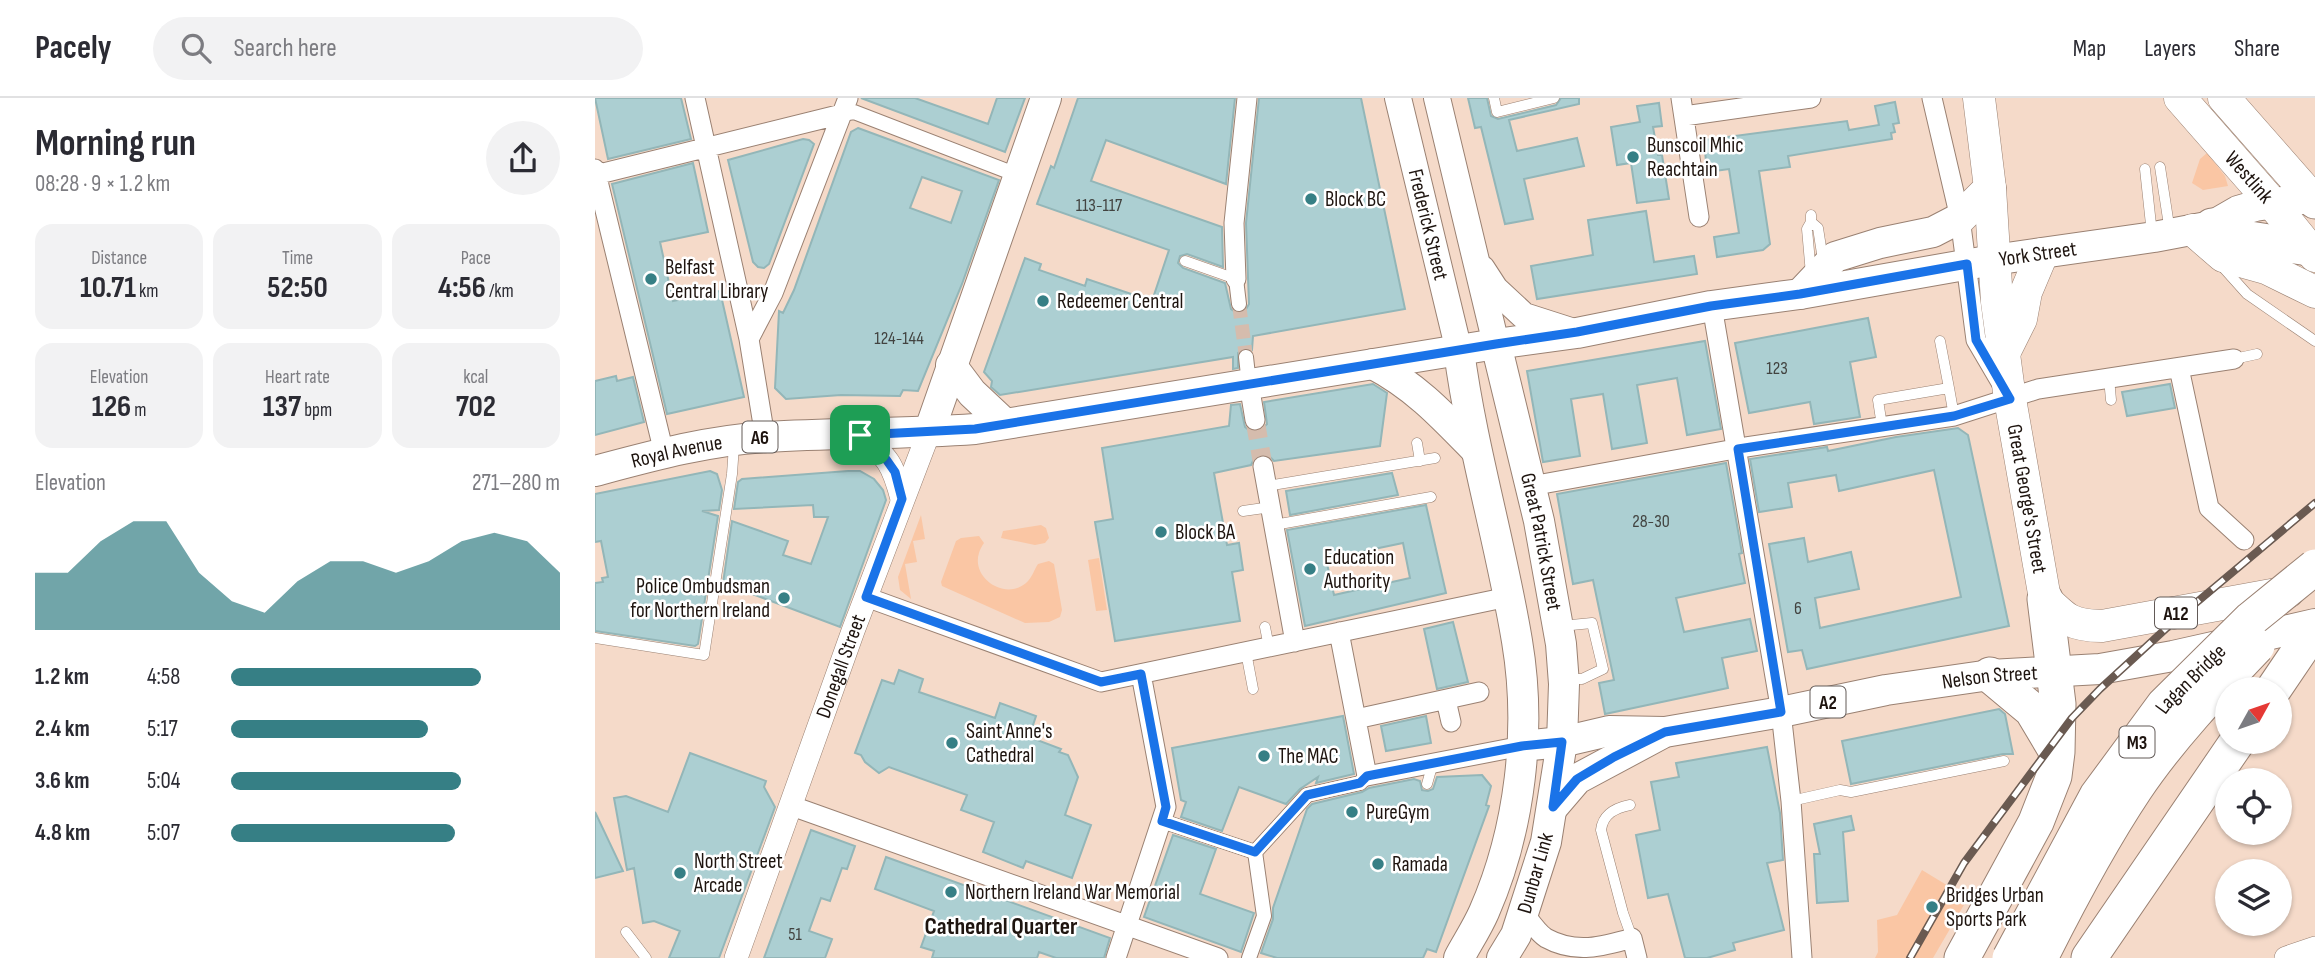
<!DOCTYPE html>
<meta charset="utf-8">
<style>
:root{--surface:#fff;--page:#f2f2f3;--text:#2b2b33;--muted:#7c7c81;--line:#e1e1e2;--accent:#367f85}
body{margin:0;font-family:"Sofia Sans Condensed",sans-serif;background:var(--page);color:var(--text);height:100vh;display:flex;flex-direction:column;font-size:26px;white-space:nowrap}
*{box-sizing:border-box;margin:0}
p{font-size:23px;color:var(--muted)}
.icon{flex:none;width:38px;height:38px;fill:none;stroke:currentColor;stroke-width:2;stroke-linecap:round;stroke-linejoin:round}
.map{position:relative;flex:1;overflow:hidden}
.sheet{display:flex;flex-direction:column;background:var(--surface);width:595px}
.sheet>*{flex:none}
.needle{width:46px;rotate:50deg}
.tools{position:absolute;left:1620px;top:579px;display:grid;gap:14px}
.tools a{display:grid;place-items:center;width:77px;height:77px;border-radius:50%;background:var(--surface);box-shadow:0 2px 5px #0004;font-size:35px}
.pin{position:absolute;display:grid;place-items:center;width:60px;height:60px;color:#fff;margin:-30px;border-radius:14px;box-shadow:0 4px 10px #0006}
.round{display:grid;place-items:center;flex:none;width:74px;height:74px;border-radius:37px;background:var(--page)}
.summary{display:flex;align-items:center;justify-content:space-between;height:119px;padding:0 35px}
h1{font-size:38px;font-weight:700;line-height:52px}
.metrics{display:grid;grid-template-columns:repeat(3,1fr);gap:10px;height:119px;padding:7px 35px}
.metrics div{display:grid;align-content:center;border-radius:18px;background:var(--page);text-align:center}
.metrics b{font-size:30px;font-weight:700}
.metrics small{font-size:19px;font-weight:400}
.metrics p{font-size:19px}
.chart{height:196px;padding:14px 35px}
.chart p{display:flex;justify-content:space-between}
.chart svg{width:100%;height:126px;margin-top:7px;fill:var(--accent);opacity:.7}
ul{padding:0 35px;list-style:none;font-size:23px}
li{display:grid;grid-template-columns:112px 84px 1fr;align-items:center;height:52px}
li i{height:18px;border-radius:9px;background:var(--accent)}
header{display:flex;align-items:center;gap:42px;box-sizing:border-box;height:98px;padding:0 35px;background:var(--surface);border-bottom:2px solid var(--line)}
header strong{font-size:33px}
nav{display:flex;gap:38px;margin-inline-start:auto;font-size:24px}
.search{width:490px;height:63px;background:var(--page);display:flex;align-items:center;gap:18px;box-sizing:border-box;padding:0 24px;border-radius:38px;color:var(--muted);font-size:26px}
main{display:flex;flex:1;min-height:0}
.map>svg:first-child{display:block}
.green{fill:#fac6a4}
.building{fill:#accfd2;stroke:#93b6b8;stroke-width:2;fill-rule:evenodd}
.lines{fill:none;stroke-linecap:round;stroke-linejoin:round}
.pedestrian-tunnel{stroke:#d5bcad;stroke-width:14;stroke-dasharray:14 7;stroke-linecap:butt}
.minor-tunnel{stroke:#d5bcad;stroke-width:19;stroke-dasharray:19 10;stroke-linecap:butt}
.service-casing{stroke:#9a8172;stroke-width:11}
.pedestrian-casing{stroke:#9a8172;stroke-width:16}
.minor-casing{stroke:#9a8172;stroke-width:21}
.tertiary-casing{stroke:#9a8172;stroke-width:24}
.secondary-casing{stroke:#9a8172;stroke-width:28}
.primary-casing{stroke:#9a8172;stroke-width:32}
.trunk-casing{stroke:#9a8172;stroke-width:33}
.motorway-casing{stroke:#9a8172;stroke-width:37}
.service{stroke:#fff;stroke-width:10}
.pedestrian{stroke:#fff;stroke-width:14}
.minor{stroke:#fff;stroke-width:19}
.tertiary{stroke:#fff;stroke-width:23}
.secondary{stroke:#fff;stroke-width:26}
.primary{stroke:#fff;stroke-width:30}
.trunk{stroke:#fff;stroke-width:32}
.motorway{stroke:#fff;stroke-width:35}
.rail-casing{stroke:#6a5a51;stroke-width:8}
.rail{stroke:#fff;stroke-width:5;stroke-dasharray:16;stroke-linecap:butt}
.motorway-bridge-casing{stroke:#9a8172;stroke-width:37;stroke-linecap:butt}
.motorway-bridge{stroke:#fff;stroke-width:35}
.route-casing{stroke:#fff;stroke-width:14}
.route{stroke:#1a73e8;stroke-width:9}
.poi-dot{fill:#367f85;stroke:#fff;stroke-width:2.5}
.labels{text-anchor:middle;stroke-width:5;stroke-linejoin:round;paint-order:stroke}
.number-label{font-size:18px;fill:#424340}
.shield{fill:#fff;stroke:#625a57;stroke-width:2}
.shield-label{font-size:19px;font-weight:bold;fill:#1e140f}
.poi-label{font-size:21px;fill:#1e140f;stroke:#fff;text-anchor:start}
.street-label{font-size:21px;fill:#1e140f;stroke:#fff}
.quarter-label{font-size:24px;font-weight:bold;fill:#1e140f;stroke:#fff}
</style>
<header>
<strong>Pacely</strong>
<div class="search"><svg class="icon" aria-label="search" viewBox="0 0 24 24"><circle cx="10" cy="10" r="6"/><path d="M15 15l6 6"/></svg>Search here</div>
<nav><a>Map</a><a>Layers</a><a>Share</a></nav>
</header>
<main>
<section class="sheet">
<div class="summary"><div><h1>Morning run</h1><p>08:28 · 9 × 1.2 km</p></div><a class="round"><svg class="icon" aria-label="share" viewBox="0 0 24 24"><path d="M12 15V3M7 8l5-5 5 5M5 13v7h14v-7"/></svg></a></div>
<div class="metrics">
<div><p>Distance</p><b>10.71<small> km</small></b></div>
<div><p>Time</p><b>52:50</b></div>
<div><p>Pace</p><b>4:56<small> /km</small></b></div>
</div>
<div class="metrics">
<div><p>Elevation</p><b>126<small> m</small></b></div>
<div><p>Heart rate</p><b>137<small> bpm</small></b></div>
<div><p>kcal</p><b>702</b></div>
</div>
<div class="chart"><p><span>Elevation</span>271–280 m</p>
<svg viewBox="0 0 160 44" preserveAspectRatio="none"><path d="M0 44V24L10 24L20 13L30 6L40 6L50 24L60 34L70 38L80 27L90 20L100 20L110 24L120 20L130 13L140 10L150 13L160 24V44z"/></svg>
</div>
<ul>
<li><b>1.2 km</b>4:58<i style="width:76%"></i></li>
<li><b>2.4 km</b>5:17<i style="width:60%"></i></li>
<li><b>3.6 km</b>5:04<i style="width:70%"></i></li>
<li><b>4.8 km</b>5:07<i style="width:68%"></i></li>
</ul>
</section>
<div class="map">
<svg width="1720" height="860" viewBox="0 0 1720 860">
<rect width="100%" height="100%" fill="#f5dac9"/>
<path class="green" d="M1612,55L1630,78L1633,88L1608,92L1597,85L1605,61Z
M326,417L330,441L318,443L322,464L310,466L316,501L305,492L303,479Z
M446,427L451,430L454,440L450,445L440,447L406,440L408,433Z
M384,438L389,445C387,448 385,451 384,455C376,480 410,503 431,485C437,480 439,472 443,466L454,463L459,466L467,512L465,519L454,524L430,525L347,488L346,484L361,443L366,440Z
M504,460L512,512L501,513L493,462Z
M1327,772L1373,800L1338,860H1280L1283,854L1282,822L1302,817Z"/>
<path class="building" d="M0,0H86L96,41L13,61Z
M266,0H320L393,26L402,0H430L410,54Z
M483,0H640L631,86L511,42L496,83L627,129L628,169L592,156L585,158L583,165L588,170L630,185L636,211L644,216L650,213L654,206L651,125L664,0H766L810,211L658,238L657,252L649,250L643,255V270L638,271V259L405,297L396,289L397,283L389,274L430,160L446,166L444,172L490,188L492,181L557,203L574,152L442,106L456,68L459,70Z
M873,0H892L896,18L903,21L961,7L966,0H984V6L914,22L922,53L982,40L989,68L929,81L938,121L910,126L886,29L880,30Z
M1300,4L1304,25L1298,26L1300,34L1296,35L1297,41L1193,58L1195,69L1164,73L1175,146L1168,152L1122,159L1119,139L1144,135L1134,71L1112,74L1109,42L1252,23L1254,32L1284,27L1280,8Z
M1064,5L1067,28L1058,29L1063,57H1067L1074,101L1042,105L1036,65L1022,67L1016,29L1045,24L1042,8Z
M263,30L404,82L367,186L323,293L308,292L305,298L246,297L191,301L180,290L184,213L188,215L199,192L256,34ZM327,79L367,93L356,125L315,110Z
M208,41L214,42L219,46L174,166L169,170L163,169L158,164L133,62Z
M98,65L113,134L65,144L78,203L125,193L149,299L72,316L17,86Z
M1051,113L1059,164L1099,158L1102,176L942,201L936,168L998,157L993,122Z
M1273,220L1281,259L1255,264L1265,319L1219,326L1215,304L1154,315L1140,245Z
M1110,243L1126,331L1092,337L1082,280L1042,287L1052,345L1017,351L1008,296L976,301L985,358L948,364L932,273Z
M21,278L22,283L38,279L49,324L0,337V283Z
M778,286L792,295L785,348L679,363L673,357L666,356L660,359L656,367L619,375L632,447L644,445L648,472L637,474L645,523L520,543L500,424L518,421L507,350L634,328L636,307L645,306L650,329L655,333L663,334L672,326L669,304Z
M1575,286L1580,310L1532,318L1527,294Z
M1363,330L1373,337L1414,528L1212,571L1207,552L1193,554L1174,446L1209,440L1213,464L1256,454L1264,491L1220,500L1225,530L1366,499L1339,372L1244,393L1241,377L1193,385L1197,409L1164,414L1155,361L1232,349L1233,353L1301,339Z
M1131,365L1147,455L1144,456L1150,485L1081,500L1089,534L1155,521L1162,553L1127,560L1133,590L1010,616L1004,585L1019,582L998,482L978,486L962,396Z
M115,373L122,376L127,392L124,412L107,413L123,418L103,546L100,548L0,533V485L8,484L7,480L13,479L6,443L0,444V396Z
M253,373H265L279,381L288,392L291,402L245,529L128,485L137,423L193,443L188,457L216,466L233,419H219L218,407L139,411L143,384L147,381Z
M797,375L803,397L695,417L691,393Z
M831,407L851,495L710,528L692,432ZM808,445L815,480L739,497L731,461Z
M858,524L873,584L842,591L829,531Z
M304,572L328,581L324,594L400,620L405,605L441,618L434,639L466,651L464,654L473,657L483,679L470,717L496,727L477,780L431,763L428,770L388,754L399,724L366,712L372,697L294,669L284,675L270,664L266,657L260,655L287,582L299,586Z
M1404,611L1410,616L1418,656H1408L1256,686L1247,643Z
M748,618L759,676L721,685L723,679L705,691L691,706L644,689L627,733L586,719L591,704L586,702L577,650Z
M831,618L836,645L791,653L786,628Z
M1172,649L1185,715L1188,762L1172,765L1189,832L1138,845L1140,852L1112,860H1090L1073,796L1053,800L1041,737L1065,732L1056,684L1084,679L1081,665Z
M95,655L171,683L169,689L180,709L124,860H74L85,833L59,823L48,825L39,770L32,772L19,700L31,698L73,714Z
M887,677L896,688L891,707L894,708L841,854L832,851L828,860H682L666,855L678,821V810L712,711L717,706L767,694L774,690L819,681L825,683L827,692L833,693L838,691L842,679Z
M0,714L28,773L0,780Z
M1256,718L1259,732L1248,734L1253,803L1222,805L1219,756H1225L1219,726Z
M216,732L260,748L252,771L247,770L235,803L226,800L214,833L237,841L230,860H169Z
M578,737L621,751L605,796L659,815L646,854L549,819Z
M291,759L515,840L509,860H461L444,854L442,860H337L339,853L326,849L339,813L280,791Z"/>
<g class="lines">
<path class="pedestrian-tunnel" d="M644,206L651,259"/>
<path class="minor-tunnel" d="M660,322L668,368"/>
<g class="service-casing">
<path id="service" d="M899,0L902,14L959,0
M1565,69L1575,134
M1550,71L1557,136
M1216,117V124L1212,131L1216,176
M1216,124L1223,130L1228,162
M590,163L641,181
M1626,167L1652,196L1720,243
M1639,261L1662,256
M1514,280L1516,302
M1354,290L1359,318
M1287,328L1283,302L1354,290L1345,243
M822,345L825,363
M672,388L840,360
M648,413L676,409
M679,427L836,399
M966,528L997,525L1008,571L987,581H973
M670,529L674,549
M0,540L109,557L137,376L139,347
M651,554L658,591
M832,686L838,665
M1196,703L1245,692L1256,694L1409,663
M1035,707C1020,710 1008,716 1006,732L1028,815L1037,840
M31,834L51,860"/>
</g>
<g class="pedestrian-casing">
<path id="pedestrian" d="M247,16L259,14L425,78
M641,181L644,206
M651,259L654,286
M567,723L660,754
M654,860L669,818L660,754L712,697L765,685L772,678"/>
</g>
<g class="minor-casing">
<path id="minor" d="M100,0L154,241L170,339
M1086,0L1104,119
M1337,0L1365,120L1381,242L1408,288
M1089,18L1216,0
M0,71L69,355
M0,77L247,16
M641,181L639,125L652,0
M1117,208L1186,614L1196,703L1207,860
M154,241L178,195L253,0
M1584,270L1614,410L1649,442
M654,286L660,322
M668,368L700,544
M936,388L1151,349L1359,318L1443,291L1639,261
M271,499L506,584L913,499
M744,534L772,678L927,648
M851,602L856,624
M761,621L884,594
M197,708L623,860
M929,815C935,823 943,835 951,840C980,856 1007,849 1037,840L1042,860
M521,860L571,709L546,576"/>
</g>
<g class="tertiary-casing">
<g id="tertiary">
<path d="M265,337C293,359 298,366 307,401"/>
<path id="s1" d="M141,860L258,533L334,334"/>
<path d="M1691,860L1720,850"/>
</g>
</g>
<g class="secondary-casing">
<g id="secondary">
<path id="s2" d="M803,0L864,253"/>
<path d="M842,0L901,246"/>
<path d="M887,171L900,191L929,218L982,235"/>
</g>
</g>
<g class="primary-casing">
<g id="primary">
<path d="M1205,196L1240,159L1285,145L1338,134L1365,120"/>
<path id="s3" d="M901,246L944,423L966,546L969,586L967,644L951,744L921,837L907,860"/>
<path d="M778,266C820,288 847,317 880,351"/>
<path d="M356,267L377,295L409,325"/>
<path d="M334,334L451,0"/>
<path id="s4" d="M0,373C56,358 114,342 172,339C241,335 311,336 380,331L901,246L982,235L1116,208L1205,196L1398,162L1559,139L1617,128L1643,113L1660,108L1720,99"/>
<path id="s5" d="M927,648L967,644L1014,633L1070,634L1186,614L1291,592L1395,577L1505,571L1578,558L1720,526"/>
<path d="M958,709L982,681L1066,636"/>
<path d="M864,860C872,845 882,830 889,814C925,732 937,632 922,543C906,446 877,351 864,253"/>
</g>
</g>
<g class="trunk-casing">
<g id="trunk">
<path id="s6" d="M1384,0L1395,90L1402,204L1415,301L1450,501C1470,521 1477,528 1507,528L1693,494"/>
<path id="s7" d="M1585,0L1677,105L1720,158"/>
<path d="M1629,0L1717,100"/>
<path d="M1365,120L1395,90"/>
<path d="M1598,132L1628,158L1671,170L1720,194"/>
<path d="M1409,255L1426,221L1431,194L1447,156"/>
</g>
</g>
<g class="motorway-casing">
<path id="motorway" d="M1717,100L1720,103
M1617,128L1648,140L1720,151
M1395,577L1437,612L1462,654
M1678,592L1720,530
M1367,860L1441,724L1459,678L1462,654L1463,606L1450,501
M1494,860L1642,644"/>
</g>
<use href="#service" class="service"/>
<use href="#pedestrian" class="pedestrian"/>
<use href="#minor" class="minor"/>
<use href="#tertiary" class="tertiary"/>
<use href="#secondary" class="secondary"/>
<use href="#primary" class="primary"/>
<use href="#trunk" class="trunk"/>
<use href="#motorway" class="motorway"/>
<g class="rail-casing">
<path id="rail" d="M1315,860L1369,765L1477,620L1505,591L1577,525L1720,405"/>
</g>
<use href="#rail" class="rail"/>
<g class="motorway-bridge-casing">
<g id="motorway-bridge">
<path id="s8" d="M1415,860L1502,698L1569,607L1656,521L1720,469"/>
<path d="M1445,860C1474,802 1504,745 1540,691C1575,639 1619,593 1662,548"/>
</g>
</g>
<use href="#motorway-bridge" class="motorway-bridge"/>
</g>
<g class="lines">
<g class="route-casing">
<path id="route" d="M1372,166L1381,242L1415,301L1359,318L1143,351L1186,614L1070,634L1019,659L982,681L958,709L967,644L927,648L772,678L765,685L712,697L660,754L567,723L571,709L546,576L506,584L271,499L307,401L300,374L286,354L265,337L380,331L901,246L982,234L1116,208L1205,196Z"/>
</g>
<use href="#route" class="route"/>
</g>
<g class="poi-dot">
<circle cx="1038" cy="59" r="7"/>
<circle cx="716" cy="101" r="7"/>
<circle cx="56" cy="181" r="7"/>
<circle cx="448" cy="203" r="7"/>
<circle cx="566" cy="434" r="7"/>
<circle cx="715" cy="471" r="7"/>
<circle cx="189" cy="500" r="7"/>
<circle cx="357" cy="645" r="7"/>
<circle cx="669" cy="658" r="7"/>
<circle cx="757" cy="714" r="7"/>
<circle cx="783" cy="766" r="7"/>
<circle cx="85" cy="775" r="7"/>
<circle cx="356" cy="794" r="7"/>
<circle cx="1337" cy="809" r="7"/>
</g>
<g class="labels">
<g class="number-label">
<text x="504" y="113">113-117</text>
<text x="304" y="246">124-144</text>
<text x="1182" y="276">123</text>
<text x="1056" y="429">28-30</text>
<text x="1203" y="516">6</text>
<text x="200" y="842">51</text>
</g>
<g class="shield">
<rect x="147.5" y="323.5" width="35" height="31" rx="5"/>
<rect x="1560" y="499.5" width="42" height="31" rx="5"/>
<rect x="1215.5" y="588.5" width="35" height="31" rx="5"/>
<rect x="1524.5" y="628.5" width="35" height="31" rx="5"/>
</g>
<g class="shield-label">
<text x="165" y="346">A6</text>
<text x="1581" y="522">A12</text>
<text x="1233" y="611">A2</text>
<text x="1542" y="651">M3</text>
</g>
<g class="poi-label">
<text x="1052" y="54">Bunscoil Mhic<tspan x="1052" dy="24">Reachtain</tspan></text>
<text x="730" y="108">Block BC</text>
<text x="70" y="176">Belfast<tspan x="70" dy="24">Central Library</tspan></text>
<text x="462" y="210">Redeemer Central</text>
<text x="580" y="441">Block BA</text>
<text x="729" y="466">Education<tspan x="729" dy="24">Authority</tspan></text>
<text x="175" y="495" text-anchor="end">Police Ombudsman<tspan x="175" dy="24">for Northern Ireland</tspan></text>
<text x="371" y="640">Saint Anne's<tspan x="371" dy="24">Cathedral</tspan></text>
<text x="683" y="665">The MAC</text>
<text x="771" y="721">PureGym</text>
<text x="99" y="770">North Street<tspan x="99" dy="24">Arcade</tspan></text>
<text x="797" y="773">Ramada</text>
<text x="370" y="801">Northern Ireland War Memorial</text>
<text x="1351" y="804">Bridges Urban<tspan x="1351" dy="24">Sports Park</tspan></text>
</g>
<g class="street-label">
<text dy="7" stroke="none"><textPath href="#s7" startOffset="105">Westlink</textPath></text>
<text dy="7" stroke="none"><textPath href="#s2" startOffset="130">Frederick Street</textPath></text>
<text dy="7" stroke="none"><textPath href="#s4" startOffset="1461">York Street</textPath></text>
<text dy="7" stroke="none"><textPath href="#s4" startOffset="84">Royal Avenue</textPath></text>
<text dy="7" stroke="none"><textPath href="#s6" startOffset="404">Great George's Street</textPath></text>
<text dy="7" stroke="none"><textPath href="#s3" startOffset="203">Great Patrick Street</textPath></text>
<text dy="7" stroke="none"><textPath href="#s1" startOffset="310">Donegall Street</textPath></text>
<text dy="7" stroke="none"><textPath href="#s5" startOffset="474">Nelson Street</textPath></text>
<text dy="7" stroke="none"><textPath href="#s8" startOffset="334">Lagan Bridge</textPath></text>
<text transform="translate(940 775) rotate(-74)" y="7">Dunbar Link</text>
</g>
<g class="quarter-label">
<text x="406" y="836">Cathedral Quarter</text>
</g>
</g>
</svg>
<div class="tools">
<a><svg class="needle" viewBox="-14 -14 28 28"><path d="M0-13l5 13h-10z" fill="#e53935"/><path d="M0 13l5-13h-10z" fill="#7c7c81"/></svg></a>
<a><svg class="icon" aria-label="locate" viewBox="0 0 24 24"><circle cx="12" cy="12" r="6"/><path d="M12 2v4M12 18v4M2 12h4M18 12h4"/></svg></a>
<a><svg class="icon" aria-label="layers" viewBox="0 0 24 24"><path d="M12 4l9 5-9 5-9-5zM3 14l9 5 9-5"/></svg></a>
</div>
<div class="pin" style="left:265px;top:337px;background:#1e9e55"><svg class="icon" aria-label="arrive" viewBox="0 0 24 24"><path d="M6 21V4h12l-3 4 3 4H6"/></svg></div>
</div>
</main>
